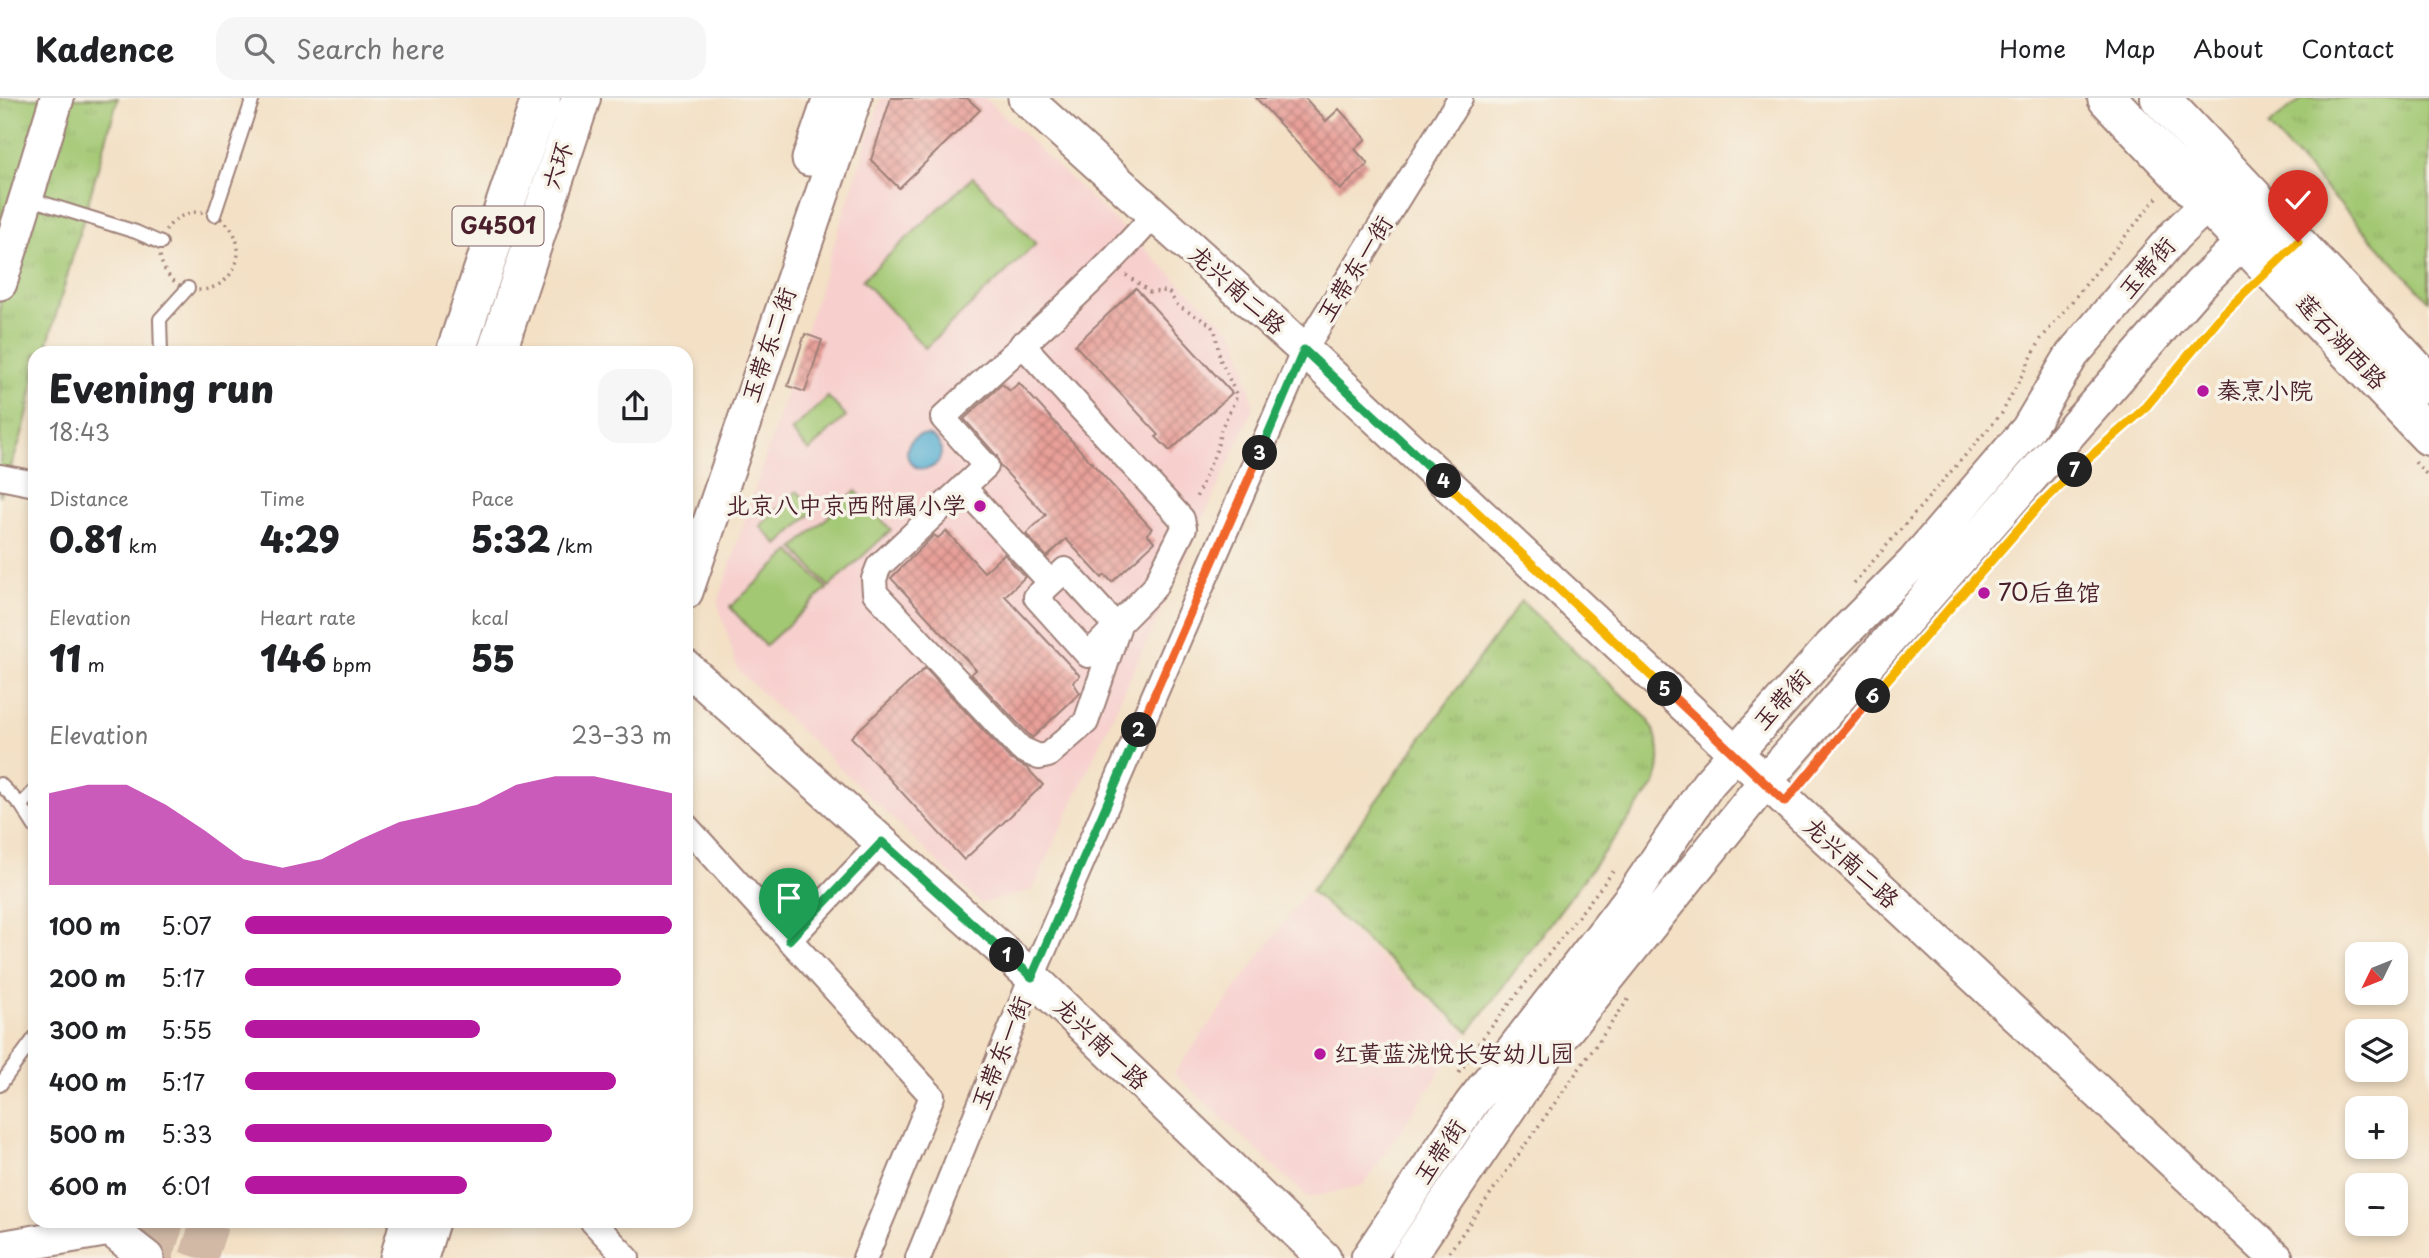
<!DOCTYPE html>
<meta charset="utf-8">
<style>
:root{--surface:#fff;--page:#f6f6f6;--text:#202124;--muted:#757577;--line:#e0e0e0;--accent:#b5179e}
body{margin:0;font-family:"Playpen Sans","LXGW WenKai TC",sans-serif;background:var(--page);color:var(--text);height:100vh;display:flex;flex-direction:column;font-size:26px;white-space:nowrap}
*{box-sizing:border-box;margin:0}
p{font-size:23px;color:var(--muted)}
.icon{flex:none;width:38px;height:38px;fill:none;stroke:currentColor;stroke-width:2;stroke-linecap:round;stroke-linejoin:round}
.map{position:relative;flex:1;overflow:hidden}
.details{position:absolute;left:28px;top:248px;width:665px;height:882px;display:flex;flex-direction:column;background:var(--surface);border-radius:21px;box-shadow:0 4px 10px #0003}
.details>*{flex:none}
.needle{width:46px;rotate:227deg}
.tools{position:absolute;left:2345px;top:844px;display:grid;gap:14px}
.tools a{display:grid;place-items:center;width:63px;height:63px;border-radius:14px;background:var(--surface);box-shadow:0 4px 10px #0003;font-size:35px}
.pin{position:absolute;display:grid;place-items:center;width:60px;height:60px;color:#fff;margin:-72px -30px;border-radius:50% 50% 50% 0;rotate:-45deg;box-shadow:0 0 7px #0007}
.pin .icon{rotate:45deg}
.km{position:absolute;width:35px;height:35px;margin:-18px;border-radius:50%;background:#222;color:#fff;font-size:19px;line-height:35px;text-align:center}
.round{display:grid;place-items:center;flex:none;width:74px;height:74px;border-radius:21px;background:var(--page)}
.head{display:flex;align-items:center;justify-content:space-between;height:119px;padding:0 21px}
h1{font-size:38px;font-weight:800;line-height:52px}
.metrics{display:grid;grid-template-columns:repeat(3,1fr);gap:10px;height:119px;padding:7px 21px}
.metrics div{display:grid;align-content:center}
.metrics b{font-size:35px;font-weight:800}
.metrics small{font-size:19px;font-weight:400}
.metrics p{font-size:19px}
.chart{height:196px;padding:14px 21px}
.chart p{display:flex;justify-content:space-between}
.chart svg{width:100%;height:126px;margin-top:7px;fill:var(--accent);opacity:.7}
ul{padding:0 21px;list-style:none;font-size:23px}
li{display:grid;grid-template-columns:112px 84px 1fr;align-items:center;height:52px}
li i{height:18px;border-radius:9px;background:var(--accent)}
header{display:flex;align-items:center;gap:42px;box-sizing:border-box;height:98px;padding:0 35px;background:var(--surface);border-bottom:2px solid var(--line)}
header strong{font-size:33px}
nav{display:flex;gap:38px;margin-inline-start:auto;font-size:24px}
.search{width:490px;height:63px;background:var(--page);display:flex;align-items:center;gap:18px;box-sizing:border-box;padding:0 24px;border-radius:21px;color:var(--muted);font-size:26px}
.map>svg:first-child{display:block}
.built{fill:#f7d0ce}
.grass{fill:url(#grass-tufts);stroke:#76744f;stroke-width:2}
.pitch{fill:#a3c873;stroke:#76744f;stroke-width:2}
.water{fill:#54aed1;stroke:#4f667e;stroke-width:2}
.building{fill:url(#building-cross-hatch)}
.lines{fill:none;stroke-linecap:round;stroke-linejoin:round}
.highway-tunnel{stroke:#d1b9a6;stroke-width:38;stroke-dasharray:38 19;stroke-linecap:butt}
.lane-casing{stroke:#9e8078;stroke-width:16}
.street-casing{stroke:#9e8078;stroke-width:28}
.secondary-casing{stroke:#9e8078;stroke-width:37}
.primary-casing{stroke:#9e8078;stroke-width:42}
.highway-casing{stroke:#9e8078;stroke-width:42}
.path{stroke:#9e8078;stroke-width:3.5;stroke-dasharray:2 5;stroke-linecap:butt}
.lane{stroke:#fff;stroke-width:12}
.street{stroke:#fff;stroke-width:24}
.secondary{stroke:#fff;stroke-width:33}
.primary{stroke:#fff;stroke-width:38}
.highway{stroke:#fff;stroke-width:38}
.split-1-casing{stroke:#fff;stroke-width:14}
.split-2-casing{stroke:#fff;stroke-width:14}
.split-3-casing{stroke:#fff;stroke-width:14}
.split-4-casing{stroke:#fff;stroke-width:14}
.split-5-casing{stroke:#fff;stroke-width:14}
.split-6-casing{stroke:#fff;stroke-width:14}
.split-7-casing{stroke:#fff;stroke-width:14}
.split-8-casing{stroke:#fff;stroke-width:14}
.split-1{stroke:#22a559;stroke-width:9}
.split-2{stroke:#22a559;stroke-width:9}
.split-3{stroke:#f0652b;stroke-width:9}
.split-4{stroke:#22a559;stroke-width:9}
.split-5{stroke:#f5b400;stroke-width:9}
.split-6{stroke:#f0652b;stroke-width:9}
.split-7{stroke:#f5b400;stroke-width:9}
.split-8{stroke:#f5b400;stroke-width:9}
.poi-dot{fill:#b5179e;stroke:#f7f3e8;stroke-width:2.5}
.labels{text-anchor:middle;stroke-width:7;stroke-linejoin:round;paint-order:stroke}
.shield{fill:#f7f3e8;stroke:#7e5f64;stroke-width:2}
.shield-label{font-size:23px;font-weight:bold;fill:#4a1f2b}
.street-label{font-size:24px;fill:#4a1f2b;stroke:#f7f3e8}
.poi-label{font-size:24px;fill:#4a1f2b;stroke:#f7f3e8;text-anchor:start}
</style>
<header>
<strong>Kadence</strong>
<div class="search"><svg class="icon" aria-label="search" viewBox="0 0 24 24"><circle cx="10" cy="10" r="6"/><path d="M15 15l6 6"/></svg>Search here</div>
<nav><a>Home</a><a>Map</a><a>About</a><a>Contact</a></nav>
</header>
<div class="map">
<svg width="2429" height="1160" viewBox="0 0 2429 1160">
<defs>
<pattern id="grass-tufts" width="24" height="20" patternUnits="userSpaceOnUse" patternTransform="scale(1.75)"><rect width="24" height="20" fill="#a3c873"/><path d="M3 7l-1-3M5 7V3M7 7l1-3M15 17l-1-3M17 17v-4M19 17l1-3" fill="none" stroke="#8eab64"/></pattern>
<pattern id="building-cross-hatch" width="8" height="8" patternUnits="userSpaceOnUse" patternTransform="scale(1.75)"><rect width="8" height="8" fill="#e8a099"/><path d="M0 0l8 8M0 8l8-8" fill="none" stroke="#be827d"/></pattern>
</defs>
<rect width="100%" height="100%" fill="#f7f3e8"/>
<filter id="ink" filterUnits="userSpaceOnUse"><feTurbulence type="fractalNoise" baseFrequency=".0143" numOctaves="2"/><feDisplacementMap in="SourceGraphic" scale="14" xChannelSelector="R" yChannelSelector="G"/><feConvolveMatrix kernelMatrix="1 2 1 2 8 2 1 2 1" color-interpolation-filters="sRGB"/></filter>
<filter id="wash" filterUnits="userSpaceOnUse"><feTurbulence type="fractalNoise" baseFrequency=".00686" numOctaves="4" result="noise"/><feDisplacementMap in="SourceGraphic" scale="28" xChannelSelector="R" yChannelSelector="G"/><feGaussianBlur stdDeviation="1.57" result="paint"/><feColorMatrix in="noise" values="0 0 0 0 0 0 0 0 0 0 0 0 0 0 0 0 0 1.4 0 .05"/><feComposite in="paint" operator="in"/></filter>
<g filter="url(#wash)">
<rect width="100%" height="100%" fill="#f3e0c5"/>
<path class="built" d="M881,0H985L1238,239L1254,310L1033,792L981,806L738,572L718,505Z
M1306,794L1466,936L1364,1087L1308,1100L1174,975Z"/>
<path class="grass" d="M0,0H118L45,255L35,256C35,305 18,352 0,398Z
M2303,0H2429V203L2268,28Z
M1521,503L1648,621C1661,645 1662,660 1655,686L1469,934L1311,793Z"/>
<path class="pitch" d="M973,79L1036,146L925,250L862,182Z
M828,299L846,318L809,353L791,333Z
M797,393L815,412L778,447L760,428Z
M856,393L891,432L829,489L794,450Z
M791,453L827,491L765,548L730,509Z"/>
<path class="water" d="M907 354a17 17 0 1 1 34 0a17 17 0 1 1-34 0Z"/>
<g id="blocks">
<path class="building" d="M891,0H967L980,12L899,90L871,62Z
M1256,0H1305L1326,23L1339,11L1366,41L1355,51L1368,66L1340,92Z
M1136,190L1232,295L1170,353L1156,339L1159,337L1075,247Z
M805,236L822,242L805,294L788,288Z
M1019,285L1152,431L1147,436L1155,444L1112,484L1105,477L1102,480L1066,441L1047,459L1026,436L1046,417L1000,368L997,358L964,321L1002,286L1010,293Z
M946,433L984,474L1004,456L1025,479L1005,498L1080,578L1073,584L1080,595L1032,640L971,576L976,572L891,480L934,437L938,440Z
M925,570L1010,661L1027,670L1043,687L964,762L851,639Z"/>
</g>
</g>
<g filter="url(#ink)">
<use href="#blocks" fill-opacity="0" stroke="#9e8078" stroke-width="2"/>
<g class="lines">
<path class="highway-tunnel" d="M153,1160L165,1124
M198,1160L210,1124"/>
<g class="lane-casing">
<path id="lane" d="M27,100L136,134L161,145
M214,117L253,0
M161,256L160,221L188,190
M0,686L21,707L35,729
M21,707L35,692
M0,987L35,939"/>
</g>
<g class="street-casing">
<path id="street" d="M1022,246L1182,421L1184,430L1154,490L1088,557L1036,499L1065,472L1118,530L1086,624L1048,657L1039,659L1021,651L875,495L874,481L879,468L986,368L943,320C1013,254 1090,191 1153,118
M0,379L35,386
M963,389L1051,485
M686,728L932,998L865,1160
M789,842L882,744
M593,1124L627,1160
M918,1160L1032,879L1304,252L1460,0"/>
</g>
<g class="secondary-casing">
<path id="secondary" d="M1025,0L1304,252L2276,1160
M809,61L830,0
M0,185L57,0
M686,494L855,0
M686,569L1032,879L1324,1160
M0,1150L110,1131L147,1160
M397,1160L407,1124
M421,1160L432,1124
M1368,1160L1471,1006L1633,797L1708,686L1831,548L1914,464L2028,331L2072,257L2175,137L2226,88
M1408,1160L1539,966L1764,685L2199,187L2263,124"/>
</g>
<g class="primary-casing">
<path id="primary" d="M2107,0L2429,338
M2160,0L2429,286"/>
</g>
<g class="highway-casing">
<path id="highway" d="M455,256L541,0
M496,256L581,0"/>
</g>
<path class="path" d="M160 153a39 39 0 1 1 78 0a39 39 0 1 1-78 0Z
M1126,177L1150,194L1168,193L1178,208L1210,226L1215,233L1220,261L1237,298L1221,331L1217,351L1195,402
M2415,364L2429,379
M2075,372L2143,311L2223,216L2249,191
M1854,485L2002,315L2041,241L2160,96
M1459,975L1482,941L1616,770
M1445,1160L1630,899"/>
<use href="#lane" class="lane"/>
<use href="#street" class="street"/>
<use href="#secondary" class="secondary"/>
<use href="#primary" class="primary"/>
<use href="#highway" class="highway"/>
</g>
</g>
<g class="lines" filter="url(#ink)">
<g class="split-1-casing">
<path id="split-1" d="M789,842L882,744L1007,857"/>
</g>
<g class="split-2-casing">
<path id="split-2" d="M1007,857L1032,879L1139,632"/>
</g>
<g class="split-3-casing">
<path id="split-3" d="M1139,632L1260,355"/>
</g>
<g class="split-4-casing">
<path id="split-4" d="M1260,355L1304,252L1444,383"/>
</g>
<g class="split-5-casing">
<path id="split-5" d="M1444,383L1665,591"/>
</g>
<g class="split-6-casing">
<path id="split-6" d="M1665,591L1785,704L1873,598"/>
</g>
<g class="split-7-casing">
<path id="split-7" d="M1873,598L2037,410L2075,372"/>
</g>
<g class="split-8-casing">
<path id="split-8" d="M2075,372L2143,312L2223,216L2298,144"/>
</g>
<use href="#split-1" class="split-1"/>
<use href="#split-2" class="split-2"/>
<use href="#split-3" class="split-3"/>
<use href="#split-4" class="split-4"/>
<use href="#split-5" class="split-5"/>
<use href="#split-6" class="split-6"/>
<use href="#split-7" class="split-7"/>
<use href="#split-8" class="split-8"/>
</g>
<g class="poi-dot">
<circle cx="2203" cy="293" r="7"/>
<circle cx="980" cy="408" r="7"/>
<circle cx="1984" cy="495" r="7"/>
<circle cx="1320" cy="956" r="7"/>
</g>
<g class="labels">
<rect class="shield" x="452.5" y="108.5" width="91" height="39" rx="5"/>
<g class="shield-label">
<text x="498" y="136">G4501</text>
</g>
<g class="street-label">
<text transform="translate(558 68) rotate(-72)" y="8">六环</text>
<text transform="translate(2147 170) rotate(-49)" y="8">玉带街</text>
<text transform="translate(1355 171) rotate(-58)" y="8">玉带东一街</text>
<text transform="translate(1237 192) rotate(42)" y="8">龙兴南二路</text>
<text transform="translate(2341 244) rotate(47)" y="8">莲石湖西路</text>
<text transform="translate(769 247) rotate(-71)" y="8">玉带东二街</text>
<text transform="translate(1782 602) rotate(-48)" y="8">玉带街</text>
<text transform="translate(1851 765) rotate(43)" y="8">龙兴南二路</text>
<text transform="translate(1101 946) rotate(44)" y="8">龙兴南一路</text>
<text transform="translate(1001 955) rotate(-68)" y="8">玉带东一街</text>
<text transform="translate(1440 1054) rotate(-56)" y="8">玉带街</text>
</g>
<g class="poi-label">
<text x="2217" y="301">秦烹小院</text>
<text x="966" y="416" text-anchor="end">北京八中京西附属小学</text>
<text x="1998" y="503">70后鱼馆</text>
<text x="1334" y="964">红黄蓝泷悦长安幼儿园</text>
</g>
</g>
</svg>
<div class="tools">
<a><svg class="needle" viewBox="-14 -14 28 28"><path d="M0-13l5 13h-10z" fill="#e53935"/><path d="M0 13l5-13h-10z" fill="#757577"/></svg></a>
<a><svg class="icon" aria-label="layers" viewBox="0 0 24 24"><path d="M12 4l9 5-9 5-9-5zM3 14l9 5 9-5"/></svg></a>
<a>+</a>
<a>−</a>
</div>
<div class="pin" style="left:789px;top:842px;background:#1e9e55"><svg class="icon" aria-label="arrive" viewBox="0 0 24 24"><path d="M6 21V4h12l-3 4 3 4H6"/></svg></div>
<div class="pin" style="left:2298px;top:144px;background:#d93025"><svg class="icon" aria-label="check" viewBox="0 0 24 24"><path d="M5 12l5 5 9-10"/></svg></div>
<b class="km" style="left:1007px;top:857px">1</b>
<b class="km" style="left:1139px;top:632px">2</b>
<b class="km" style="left:1260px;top:355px">3</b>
<b class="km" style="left:1444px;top:383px">4</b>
<b class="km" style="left:1665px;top:591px">5</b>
<b class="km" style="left:1873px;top:598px">6</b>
<b class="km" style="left:2075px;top:372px">7</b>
<section class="details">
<div class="head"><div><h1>Evening run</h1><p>18:43</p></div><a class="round"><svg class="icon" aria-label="share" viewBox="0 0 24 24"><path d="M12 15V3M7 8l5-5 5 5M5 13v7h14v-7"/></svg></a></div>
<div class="metrics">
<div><p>Distance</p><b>0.81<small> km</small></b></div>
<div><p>Time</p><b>4:29</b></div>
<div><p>Pace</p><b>5:32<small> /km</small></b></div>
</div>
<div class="metrics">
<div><p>Elevation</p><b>11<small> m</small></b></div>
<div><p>Heart rate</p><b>146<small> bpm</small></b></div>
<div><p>kcal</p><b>55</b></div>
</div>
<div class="chart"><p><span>Elevation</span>23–33 m</p>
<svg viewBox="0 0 160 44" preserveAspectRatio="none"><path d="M0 44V12L10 9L20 9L30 16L40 25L50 35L60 38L70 35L80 28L90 22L100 19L110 16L120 9L130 6L140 6L150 9L160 12V44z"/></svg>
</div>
<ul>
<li><b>100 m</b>5:07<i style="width:100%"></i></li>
<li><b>200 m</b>5:17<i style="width:88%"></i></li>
<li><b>300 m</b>5:55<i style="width:55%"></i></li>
<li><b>400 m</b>5:17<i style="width:87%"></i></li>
<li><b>500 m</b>5:33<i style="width:72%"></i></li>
<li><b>600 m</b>6:01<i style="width:52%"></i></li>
</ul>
</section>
</div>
